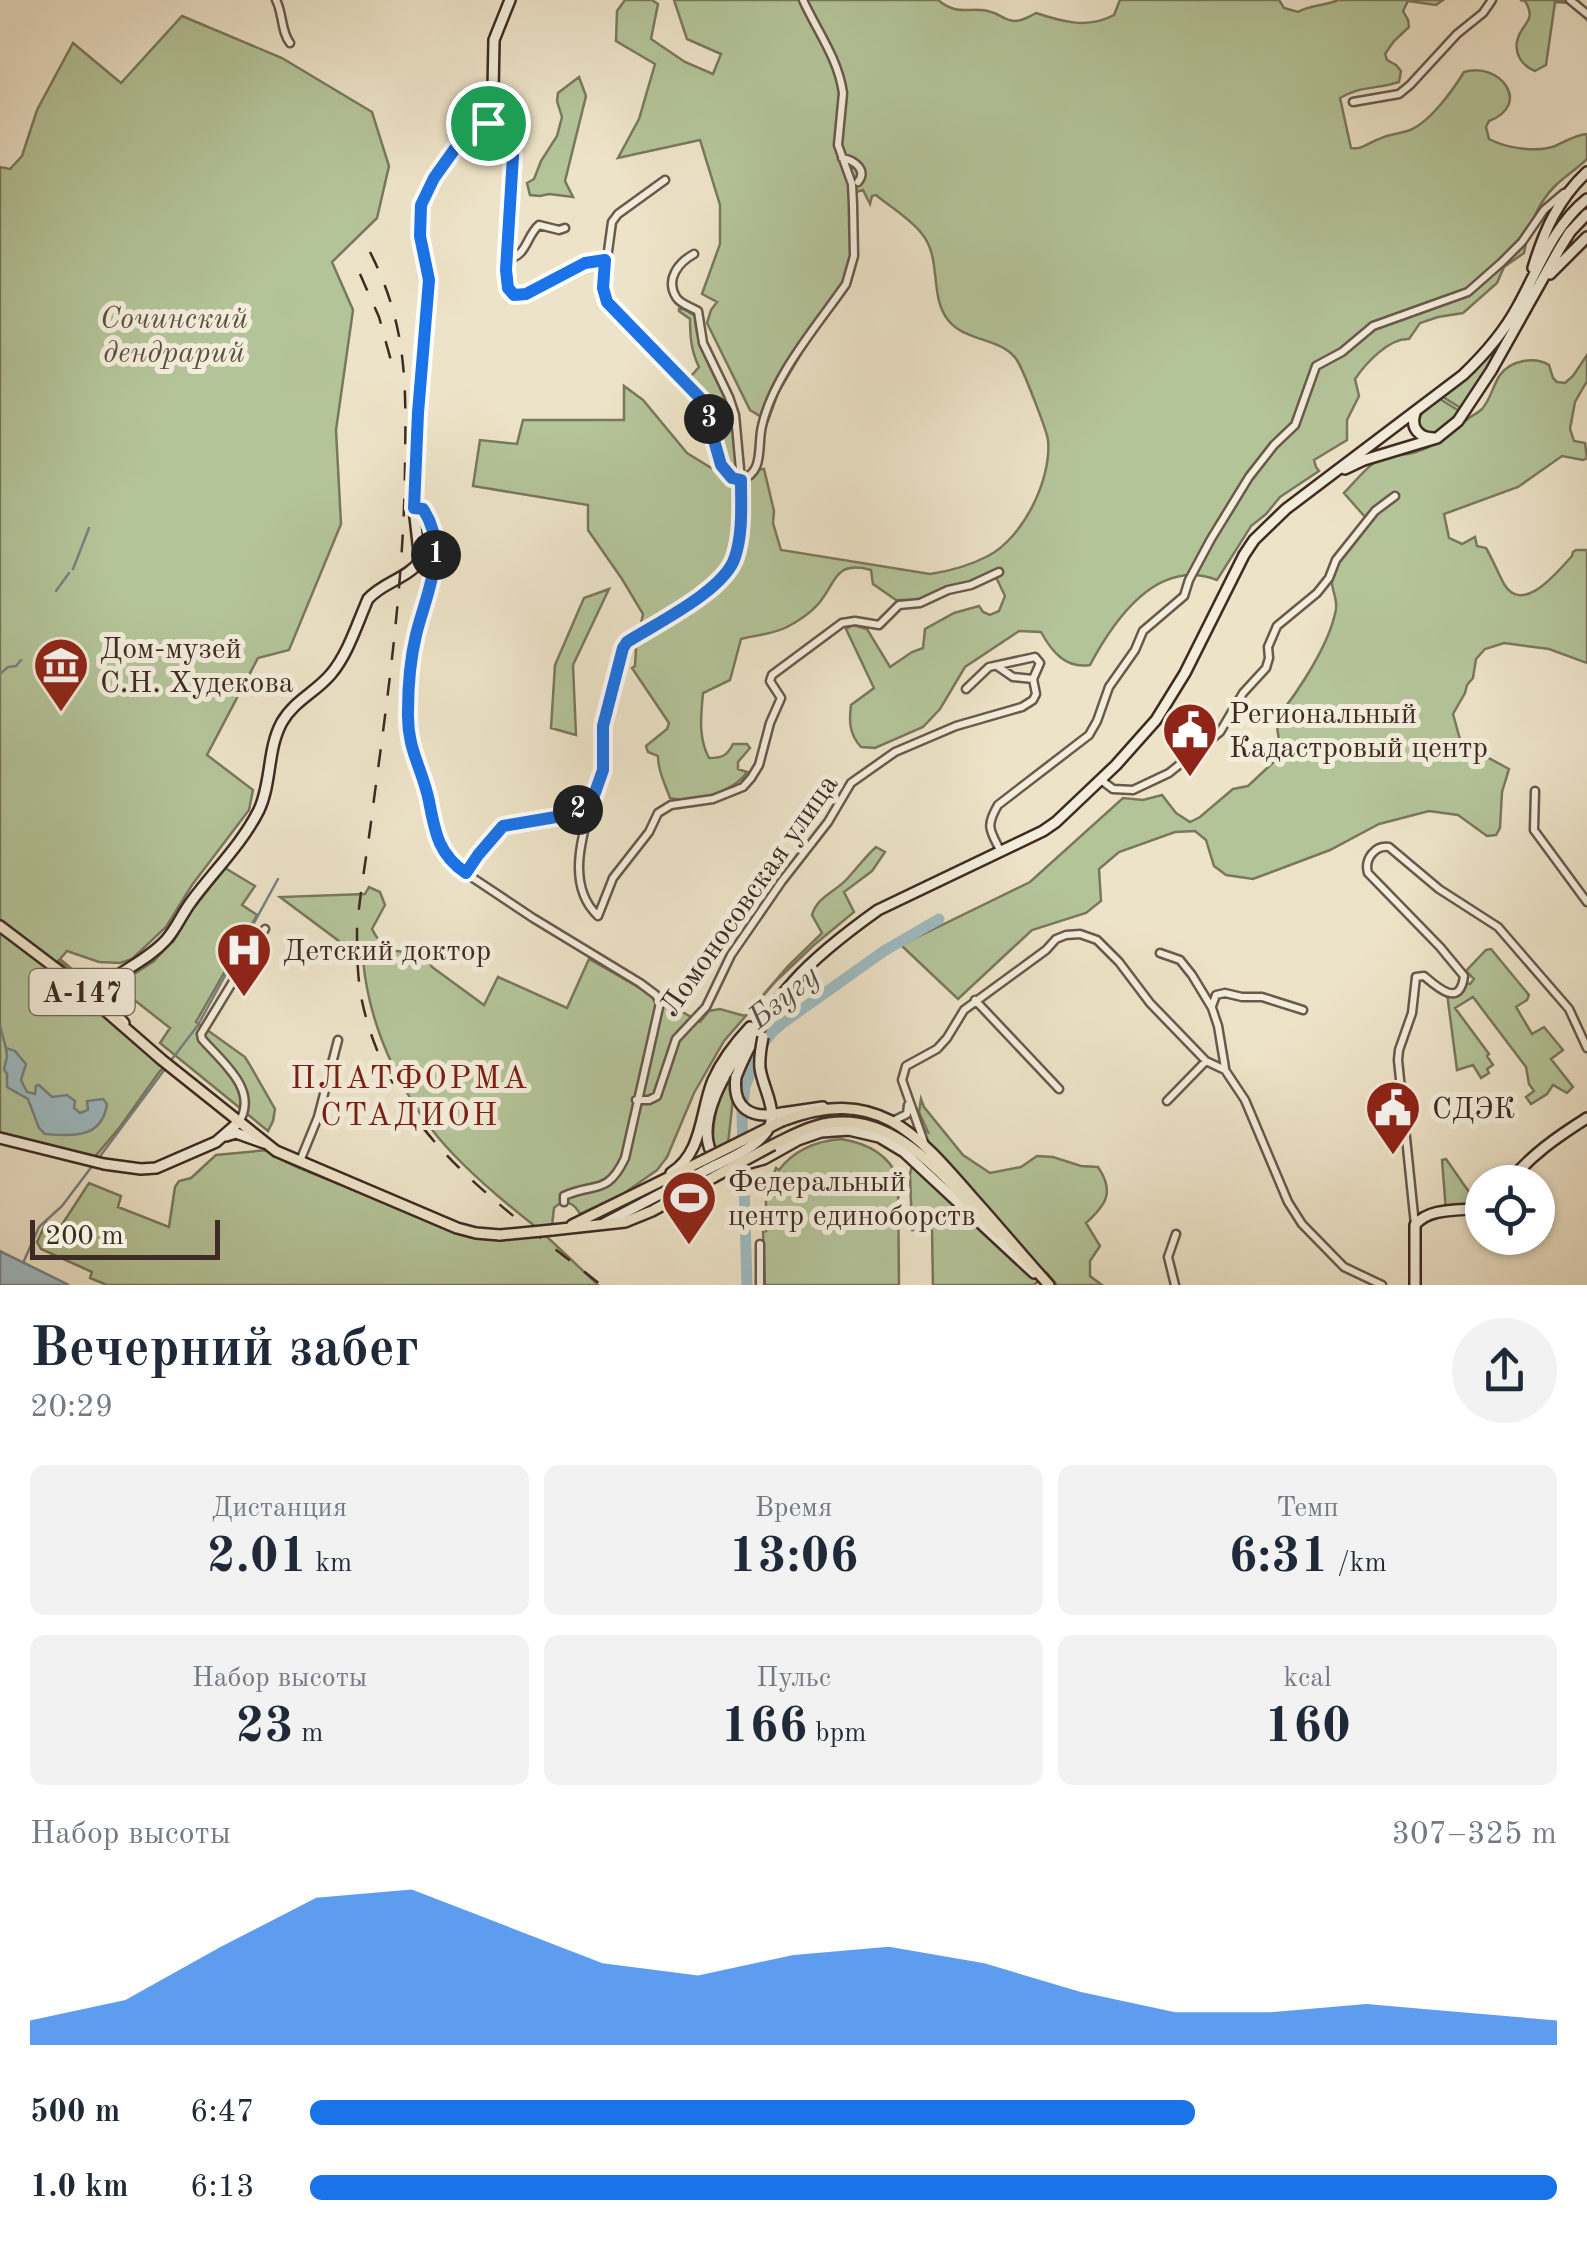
<!DOCTYPE html>
<html lang="ru">
<meta charset="utf-8">
<style>
:root{--surface:#fff;--page:#f2f2f3;--text:#1f2937;--muted:#747a83;--accent:#1a73e8}
body{margin:0;font-family:"Old Standard TT",serif;background:var(--page);color:var(--text);height:100vh;display:flex;flex-direction:column;font-size:38px;white-space:nowrap}
*{box-sizing:border-box;margin:0}
p{font-size:32px;color:var(--muted)}
.icon{flex:none;width:55px;height:55px;fill:none;stroke:currentColor;stroke-width:2;stroke-linecap:round;stroke-linejoin:round}
.map{position:relative;height:1285px;overflow:hidden}
.drawer{display:flex;flex-direction:column;background:var(--surface);flex:1}
.drawer>*{flex:none}
.fabs{position:absolute;left:1465px;top:1165px;display:grid;gap:20px}
.fabs a{display:grid;place-items:center;width:90px;height:90px;border-radius:50%;background:var(--surface);box-shadow:0 2px 8px #0004;font-size:50px}
.scale{position:absolute;left:30px;bottom:25px;width:190px;box-sizing:border-box;padding-left:10px;border:5px solid #3e2b24;border-top:0;font-size:28px;line-height:35px;white-space:nowrap;color:#3e2b24;-webkit-text-stroke:8px #f3eddb;paint-order:stroke}
.pin{position:absolute;display:grid;place-items:center;width:85px;height:85px;color:#fff;margin:-42px;border:5px solid #fff;border-radius:50%;box-shadow:0 2px 10px #0007}
.km{position:absolute;width:50px;height:50px;margin:-25px;border-radius:50%;background:#222;color:#fff;font-size:28px;line-height:50px;text-align:center}
.round{display:grid;place-items:center;flex:none;width:105px;height:105px;border-radius:52px;background:var(--page)}
.overview{display:flex;align-items:center;justify-content:space-between;height:170px;padding:0 30px}
h1{font-size:55px;font-weight:700;line-height:75px}
.figures{display:grid;grid-template-columns:repeat(3,1fr);gap:15px;height:170px;padding:10px 30px}
.figures div{display:grid;align-content:center;border-radius:15px;background:var(--page);text-align:center}
.figures b{font-size:50px;font-weight:700}
.figures small{font-size:28px;font-weight:400}
.figures p{font-size:28px}
.chart{height:280px;padding:20px 30px}
.chart p{display:flex;justify-content:space-between}
.chart svg{width:100%;height:180px;margin-top:10px;fill:var(--accent);opacity:.7}
ul{padding:0 30px;list-style:none;font-size:32px}
li{display:grid;grid-template-columns:160px 120px 1fr;align-items:center;height:75px}
li i{height:25px;border-radius:12px;background:var(--accent)}
.map>svg:first-child{display:block}
.green{fill:#b4c499;stroke:#79785e;stroke-width:2.5}
.water{fill:#9ebbc1;stroke:#788182;stroke-width:2.5}
.lines{fill:none;stroke-linecap:round;stroke-linejoin:round}
.stream{stroke:#788182;stroke-width:2.5}
.river{stroke:#9ebbc1;stroke-width:11}
.street-casing{stroke:#6a594d;stroke-width:11}
.secondary-casing{stroke:#3e2b24;stroke-width:14}
.primary-casing{stroke:#3e2b24;stroke-width:14}
.street{stroke:#f3eddb;stroke-width:6}
.secondary{stroke:#f3eddb;stroke-width:9}
.primary{stroke:#ede3c8;stroke-width:9}
.rail{stroke:#3e2b24;stroke-width:2.5;stroke-dasharray:18 18;stroke-linecap:butt}
.secondary-bridge-casing{stroke:#3e2b24;stroke-width:14;stroke-linecap:butt}
.primary-bridge-casing{stroke:#3e2b24;stroke-width:14;stroke-linecap:butt}
.secondary-bridge{stroke:#f3eddb;stroke-width:9}
.primary-bridge{stroke:#ede3c8;stroke-width:9}
.route-casing{stroke:#fff;stroke-width:20}
.route{stroke:#1a73e8;stroke-width:12}
.labels{text-anchor:middle;stroke-width:10;stroke-linejoin:round;paint-order:stroke}
.shield{fill:#f3eddb;stroke:#74655b;stroke-width:2.5}
.shield-label{font-size:28px;font-weight:bold;fill:#3e2b24}
.park-label{font-size:30px;font-style:italic;fill:#5c5141;stroke:#f3eddb}
.poi-label{font-size:30px;fill:#3e2b24;stroke:#f3eddb;text-anchor:start}
.street-label{font-size:30px;fill:#3e2b24;stroke:#f3eddb}
.water-label{font-size:32px;font-style:italic;fill:#564f4b;stroke:#f3eddb}
.neighbourhood-label{font-size:32px;letter-spacing:2.5px;fill:#7a1f14;stroke:#f3eddb}
</style>
<div class="map">
<svg width="1587" height="1285" viewBox="0 0 1587 1285">
<rect width="100%" height="100%" fill="#ede3c8"/>
<filter id="stains"><feTurbulence type="fractalNoise" baseFrequency=".002" numOctaves="4"/><feColorMatrix values="0 0 0 0 .2 0 0 0 0 .09 0 0 0 0 .02 0 0 0 .5 -.17"/></filter>
<radialGradient id="worn" r=".72"><stop offset=".6" stop-color="#630" stop-opacity="0"/><stop offset="1" stop-color="#630" stop-opacity=".3"/></radialGradient>
<path class="green" d="M625,0H652L658,4L651,39L685,62L713,74L721,54L687,39L674,0H938C960,18 971,5 991,12C1000,14 1004,20 1014,21C1022,21 1029,17 1036,13C1063,22 1088,29 1114,15L1120,0H1279L1284,8L1298,12C1310,5 1325,6 1338,0H1443L1436,5L1408,1L1403,11L1408,20L1409,27L1394,41L1385,54L1387,60L1396,65L1401,71L1399,82C1378,89 1359,86 1340,98L1351,148C1362,150 1368,143 1379,139C1389,134 1400,134 1410,130C1430,122 1453,90 1464,72C1499,61 1533,104 1489,121L1486,127L1489,139C1506,148 1536,153 1555,146C1566,141 1575,135 1587,134V159C1577,169 1565,176 1555,186C1537,204 1528,229 1524,253L1504,267L1497,283L1463,313L1438,317L1420,323L1409,339C1389,338 1366,363 1355,379L1359,396L1347,420V440L1314,460L1316,467L1319,471L1280,497L1266,514L1251,526L1217,580C1157,557 1114,620 1090,665C1066,669 1052,652 1041,632L1019,631L965,667L940,709L923,727L875,748L861,747C849,734 849,721 851,705L874,688L846,629L853,625L867,629L890,667L912,652L923,648L925,629L954,613L979,606L983,612L990,615L999,611L1005,596L993,571L970,582L944,588L920,600H896L873,584L871,570C834,560 837,582 819,603C812,612 797,622 787,627C774,634 756,635 741,639L730,680L703,693C701,715 698,738 709,758C722,758 727,756 733,744H747L750,748L738,762V769L747,772C734,792 692,804 670,798C665,784 658,771 658,756L648,752L646,746L667,729L669,723L632,668L635,666L636,648L630,643L638,637L643,614L622,579L588,530V505L473,486L480,440L517,444L523,420H624V386L643,400L687,453L713,469H715L716,467L726,475L764,469L774,511L773,523L781,550L930,574C950,571 969,566 988,556C1023,538 1052,479 1048,440C1047,431 1024,372 1018,362C1004,337 966,343 948,320C929,296 942,258 922,234C911,219 890,207 876,195L872,196L870,204L863,190L856,192L857,258L853,274L846,291L809,340L778,393L768,421L750,410L707,323L711,310L717,302L702,294L720,244V205L700,140L618,158L639,119L655,64L616,41L617,11Z
M1520,0H1577L1587,9V20L1572,3L1555,2L1546,65L1535,71C1522,66 1513,53 1518,38C1523,22 1537,21 1525,1Z
M182,16L282,58L372,112L389,166L377,218L332,262L353,310L336,430L341,524L289,650L258,658L207,755L253,790L249,810L192,885L166,927L132,959L120,963L99,962L67,951L60,959L92,986L86,984L58,961L53,966L168,1070L164,1068L160,1071L120,1127L93,1159L0,1133V167L10,169L22,156L37,110L73,43L121,83Z
M579,77L586,96L565,181L573,197L549,194L540,196L530,195L527,183L534,179L541,161L557,136L562,117L557,101L558,93Z
M679,309H684L695,316C696,352 718,376 729,409C735,427 735,447 737,466L733,472C720,463 717,439 713,423L720,418L686,382L699,367C691,351 690,335 690,319L679,311Z
M1508,329L1464,410L1443,397L1474,372Z
M1587,355V381L1575,402L1570,429L1574,441L1585,443L1587,458L1583,460L1562,456L1518,487L1444,514L1449,538L1462,544L1475,537L1477,546L1486,548C1493,560 1498,573 1504,584C1523,616 1558,571 1572,556L1573,552L1576,550H1587V663L1549,649L1504,643L1485,649L1476,659L1473,678L1467,685L1465,693L1453,714L1461,743L1509,769L1502,792L1500,828L1496,835L1487,836L1458,815L1429,811L1379,824L1330,850L1253,879L1226,875L1214,866L1206,840L1195,831L1175,832L1119,852L1099,869L1101,901L1086,913L1032,930L958,999L901,945L1030,882L1123,798L1143,800L1162,795L1176,813L1190,822L1200,817L1233,789L1248,786L1281,755L1276,719C1298,692 1330,644 1336,609C1338,595 1327,584 1334,571C1346,549 1361,545 1365,517L1344,493C1354,483 1366,467 1378,460C1388,454 1405,456 1416,452C1438,445 1452,432 1469,418C1473,415 1478,413 1482,409C1491,399 1493,385 1500,375C1511,360 1535,356 1549,365L1553,378L1557,382L1565,383L1573,376Z
M1440,399L1461,412L1440,433L1428,434L1419,425C1418,411 1429,407 1440,399Z
M609,589L573,665L576,735L551,728L555,665L584,598Z
M876,847L885,852L872,871L844,892L854,912L814,945L776,981L724,1041L694,1093L667,1157L657,1170L623,1194L580,1214C574,1203 565,1198 554,1208L552,1226L544,1234L598,1285H107L90,1278L92,1272L41,1249L37,1242L46,1223L61,1226L89,1183L121,1196L118,1207L169,1227L175,1187L179,1181L191,1178L216,1155L268,1150L278,1158L297,1167L452,1230C478,1247 513,1235 542,1232C512,1208 482,1184 455,1156C405,1105 369,1030 363,959L280,897L365,894L369,887L380,892L385,905L372,929C382,950 402,958 422,946L432,967L484,1005L498,977L567,1008L589,959L700,1022L709,1011L720,1009L745,1016L788,966L822,933L812,915C817,897 835,892 847,879C857,868 865,857 876,847Z
M225,868L255,886L242,905L257,915L196,1022L245,1057L251,1067L275,1109L273,1121L268,1131L160,1043L170,1028L128,995L125,980L154,961L171,942H173L191,911Z
M1491,949L1529,995L1527,1000L1516,1007L1532,1034L1544,1027L1563,1050L1551,1059L1573,1087L1567,1093L1553,1085L1547,1094L1531,1104L1526,1097L1534,1091L1529,1084L1526,1067L1473,997L1455,1008L1489,1054L1487,1056L1493,1065L1487,1069L1489,1073L1481,1078L1473,1065L1457,1070L1447,993H1455L1464,983L1470,984L1474,979L1466,971L1486,950Z
M737,1062L728,1144L714,1152C710,1118 720,1090 737,1062Z
M921,1099L924,1107L963,1155L990,1173L1021,1167L1037,1156L1053,1157L1081,1166L1098,1167C1115,1192 1106,1205 1086,1223L1100,1246L1090,1261V1276L1102,1285H1057L1047,1273L1034,1285H933L932,1231L912,1230L910,1174L920,1128L928,1132L919,1112Z
M841,1139C866,1143 888,1153 898,1178L899,1285H765L763,1232L766,1231V1195L776,1168L779,1170C795,1149 816,1141 841,1139Z
M1446,1159L1469,1192L1470,1210L1446,1211L1442,1160Z"/>
<path class="water" d="M6,1048L15,1051L26,1064L21,1080L27,1092L35,1094L36,1086L39,1085L52,1097L67,1095L75,1101L74,1108L80,1113L88,1110L87,1101L103,1099L107,1104C102,1139 72,1136 45,1134L39,1128L28,1099L7,1087V1074L4,1069L7,1057Z
M0,1251L69,1285H0Z"/>
<g class="lines">
<path class="stream" d="M73,569L89,528
M56,591L69,573
M0,674L8,667L16,666L21,660
M0,1026L6,1048
M169,1063L198,1025L278,879
M98,1159L165,1069
M23,1263L39,1227L62,1206L93,1165"/>
<path class="river" d="M747,1285L742,1114L745,1087L759,1049L773,1031L784,1022L884,951L939,919"/>
<g class="street-casing">
<path id="street" d="M276,0C283,13 281,32 290,43
M1570,0L1587,14
M1353,102L1399,94L1410,85L1457,34L1483,13L1492,0
M483,120C498,130 510,137 513,156L506,269C507,284 507,297 526,295L585,263L605,260
M842,158C854,160 868,170 858,182
M665,180L618,214L612,222L603,288L611,308L703,401L721,465L732,478L741,480L735,415L729,397L703,343L698,311C691,307 680,304 676,297C665,279 679,262 694,254
M507,259C527,257 526,236 539,225L559,230L565,228
M414,508L423,509L428,517L435,540V569L415,639L410,674L408,726L412,751L429,801L431,822L441,844L455,866L533,918L640,983L656,995L660,1003L625,1158C607,1196 595,1182 564,1196V1202
M997,666L1013,677L1033,679
M1101,780L1113,789L1133,790L1169,773L1220,732L1243,693L1266,668L1269,658L1268,647L1277,626L1317,593L1329,578L1336,560L1375,511L1395,496
M1535,791L1534,830L1587,902
M591,804C581,840 567,887 598,916L613,878L649,832L658,813L671,805L713,799L743,787L751,778L759,765L770,723L781,698L770,681L772,675L842,623L855,621L879,625L899,605L920,603L948,590L971,585L999,572
M1001,852C990,830 985,827 998,805L1089,735L1097,721L1109,687L1135,650L1143,631L1184,596L1189,580L1211,539L1249,477L1274,445L1295,425L1316,366L1342,352L1373,326L1468,292L1502,262L1522,242L1544,210L1564,193
M466,873L477,855L503,826L556,817L591,804L603,770V726L623,648L627,642C656,624 723,591 734,560C743,536 741,505 741,480C765,472 757,446 762,426C773,376 817,326 846,284L854,256L853,205L852,184L838,145L843,93C838,58 817,31 803,0
M1160,953L1180,960L1192,975L1212,1008L1218,1026L1225,1068
M975,1000L1059,1089
M1212,1006L1216,995L1225,993L1242,997H1262L1303,1010
M636,1100H649L657,1096L676,1039L706,1007L731,955L782,881L828,822L851,783L895,752L956,726L1022,707L1033,700L1036,694L1033,679L1040,663L1035,657L989,667L966,689
M1167,1101L1206,1061
M893,1121L907,1114L908,1105
M239,1122C259,1090 222,1062 202,1039L201,1034L265,929
M925,1145L902,1080L906,1066L937,1049L947,1038L964,1010L1046,950L1056,939L1066,935L1080,934L1097,940L1119,962L1150,1003L1206,1061L1225,1070L1245,1100L1288,1202L1302,1224L1344,1267L1382,1285
M300,1161L318,1117L338,1040
M1415,1225L1398,1060L1399,1050L1412,1013L1416,977L1424,976C1438,988 1460,1008 1464,976L1440,947L1368,873C1364,859 1375,845 1389,847L1439,889L1498,927L1569,1009L1587,1048
M760,1244V1285
M1175,1285L1168,1257L1176,1234"/>
</g>
<g class="secondary-casing">
<path id="secondary" d="M1533,268C1544,231 1558,199 1587,172
M1550,274L1587,237
M1415,413C1410,428 1419,438 1434,438
M1345,469L1364,460L1437,438L1458,421L1491,371L1560,248L1570,232L1587,214
M71,976L84,986L99,990
M99,990C119,971 147,961 166,940C176,929 182,914 191,902C213,872 242,844 259,810C272,782 267,749 282,722C294,701 316,692 331,674C348,654 357,624 368,599C383,582 407,579 420,561L414,508L418,413L429,280L421,236V205L434,177L487,114L493,90L494,40L510,0
M99,990L104,1002L124,1023
M736,1077C747,1048 772,1004 793,982C816,956 850,930 878,910L1043,831L1056,822L1116,765L1156,720L1185,673L1244,555L1254,540L1286,509L1463,375C1484,355 1504,332 1518,306C1538,270 1553,226 1587,199
M782,1113L823,1107
M226,1136L236,1133L264,1143
M0,1138L104,1164L141,1169L156,1168L216,1142L239,1122
M716,1160C686,1122 738,1054 759,1022
M735,1167L764,1159L798,1140L821,1132L849,1130L879,1137L904,1152L1034,1273
M671,1173C703,1153 700,1112 713,1080C722,1060 735,1043 750,1027
M1509,1182C1531,1155 1557,1137 1587,1118
M605,1223L708,1169
M1415,1285V1225C1429,1207 1461,1211 1482,1208"/>
</g>
<g class="primary-casing">
<path id="primary" d="M0,926L62,973L162,1060L276,1151L457,1228L476,1233L500,1235
M782,1121C875,1085 915,1131 972,1197C998,1226 1023,1256 1049,1285
M773,1145C787,1138 801,1130 816,1126C895,1103 949,1185 998,1234
M572,1225L704,1160
M552,1230L625,1222L652,1211L714,1177"/>
</g>
<use href="#street" class="street"/>
<use href="#secondary" class="secondary"/>
<use href="#primary" class="primary"/>
<path class="rail" d="M370,252C408,327 406,385 405,466C404,578 389,688 374,799C369,842 361,884 357,927C357,950 357,973 361,996C388,1134 500,1204 601,1285
M360,274L379,317L393,368"/>
<g class="secondary-bridge-casing">
<path id="secondary-bridge" d="M736,1077C732,1109 752,1120 782,1113
M708,1169C726,1160 749,1151 763,1136C783,1116 763,1091 760,1068C759,1057 761,1047 763,1037"/>
</g>
<g class="primary-bridge-casing">
<path id="primary-bridge" d="M704,1160L782,1121
M714,1177L773,1145
M500,1235L552,1230"/>
</g>
<use href="#secondary-bridge" class="secondary-bridge"/>
<use href="#primary-bridge" class="primary-bridge"/>
</g>
<g class="lines">
<g class="route-casing">
<path id="route" d="M483,120C498,130 510,137 513,156L506,270L508,288L514,295L526,294L585,263L605,260L603,288L607,302L703,401L721,465L732,478L741,480C741,505 743,533 735,557C725,590 657,623 627,642L623,648L603,726V770L591,804L556,817L503,826L478,855L466,873C438,854 435,832 429,801C422,767 407,750 408,712C408,686 410,660 416,635C426,593 450,550 423,509L414,508L418,413L429,280L420,236L421,205L434,178L454,150Z"/>
</g>
<use href="#route" class="route"/>
</g>
<defs>
<g id="museum-pin" transform="scale(2.875)"><path d="M0 17L-7.5 6A9.5 9.5 0 1 1 7.5 6Z" fill="#8f2418" stroke="#f3eddb"/><path d="M0-6L6-3V-2H-6V-3ZM-5-1h2V3h-2ZM-1-1h2V3h-2ZM3-1h2V3H3ZM-6 4H6V6H-6Z" fill="#fff"/></g>
<g id="civic-pin" transform="scale(2.875)"><path d="M0 17L-7.5 6A9.5 9.5 0 1 1 7.5 6Z" fill="#8f2418" stroke="#f3eddb"/><path d="M-.6-6.5H3V-4.5H.6V-3L4-1V1h2V6H-6V1h2V-1L-.6-3ZM-1.2 2.5V6h2.4V2.5Z" fill="#fff"/></g>
<g id="hospital-pin" transform="scale(2.875)"><path d="M0 17L-7.5 6A9.5 9.5 0 1 1 7.5 6Z" fill="#8f2418" stroke="#f3eddb"/><path d="M-5-5h3v3.5h4V-5h3V5h-3V1.5h-4V5h-3Z" fill="#fff"/></g>
<g id="stadium-pin" transform="scale(2.875)"><path d="M0 17L-7.5 6A9.5 9.5 0 1 1 7.5 6Z" fill="#8f2418" stroke="#f3eddb"/><path d="M0-5a6.5 5 0 1 0 0 10a6.5 5 0 1 0 0-10ZM-3.5-1.8h7v3.6h-7Z" fill="#fff"/></g>
</defs>
<g fill-rule="evenodd">
<use href="#museum-pin" x="61" y="665"/>
<use href="#civic-pin" x="1190" y="730"/>
<use href="#hospital-pin" x="244" y="950"/>
<use href="#civic-pin" x="1393" y="1108"/>
<use href="#stadium-pin" x="689" y="1198"/>
</g>
<g class="labels">
<rect class="shield" x="29.5" y="969" width="105" height="46" rx="8"/>
<g class="shield-label">
<text x="82" y="1002">А-147</text>
</g>
<g class="park-label">
<text x="174" y="328">Сочинский<tspan x="174" dy="34">дендрарий</tspan></text>
</g>
<g class="poi-label">
<text x="100" y="658">Дом-музей<tspan x="100" dy="34">С.Н. Худекова</tspan></text>
<text x="1229" y="723">Региональный<tspan x="1229" dy="34">Кадастровый центр</tspan></text>
<text x="283" y="960">Детский доктор</text>
<text x="1432" y="1118">СДЭК</text>
<text x="728" y="1191">Федеральный<tspan x="728" dy="34">центр единоборств</tspan></text>
</g>
<g class="street-label">
<text transform="translate(748 895) rotate(-55)" y="10">Ломоносовская улица</text>
</g>
<g class="water-label">
<text transform="translate(783 996) rotate(-39)" y="11">Бзугу</text>
</g>
<g class="neighbourhood-label">
<text x="410" y="1088">ПЛАТФОРМА<tspan x="410" dy="37">СТАДИОН</tspan></text>
</g>
</g>
<rect width="100%" height="100%" filter="url(#stains)"/>
<rect width="100%" height="100%" fill="url(#worn)"/>
</svg>
<div class="fabs">
<a><svg class="icon" aria-label="locate" viewBox="0 0 24 24"><circle cx="12" cy="12" r="6"/><path d="M12 2v4M12 18v4M2 12h4M18 12h4"/></svg></a>
</div>
<div class="scale">200 m</div>
<div class="pin" style="left:488px;top:123px;background:#1e9e55"><svg class="icon" aria-label="arrive" viewBox="0 0 24 24"><path d="M6 21V4h12l-3 4 3 4H6"/></svg></div>
<b class="km" style="left:436px;top:555px">1</b>
<b class="km" style="left:578px;top:810px">2</b>
<b class="km" style="left:709px;top:419px">3</b>
</div>
<section class="drawer">
<div class="overview"><div><h1>Вечерний забег</h1><p>20:29</p></div><a class="round"><svg class="icon" aria-label="share" viewBox="0 0 24 24"><path d="M12 15V3M7 8l5-5 5 5M5 13v7h14v-7"/></svg></a></div>
<div class="figures">
<div><p>Дистанция</p><b>2.01<small> km</small></b></div>
<div><p>Время</p><b>13:06</b></div>
<div><p>Темп</p><b>6:31<small> /km</small></b></div>
</div>
<div class="figures">
<div><p>Набор высоты</p><b>23<small> m</small></b></div>
<div><p>Пульс</p><b>166<small> bpm</small></b></div>
<div><p>kcal</p><b>160</b></div>
</div>
<div class="chart"><p><span>Набор высоты</span>307–325 m</p>
<svg viewBox="0 0 160 44" preserveAspectRatio="none"><path d="M0 44V38L10 33L20 20L30 8L40 6L50 15L60 24L70 27L80 22L90 20L100 24L110 31L120 36L130 36L140 34L150 36L160 38V44z"/></svg>
</div>
<ul>
<li><b>500 m</b>6:47<i style="width:71%"></i></li>
<li><b>1.0 km</b>6:13<i style="width:100%"></i></li>
</ul>
</section>
